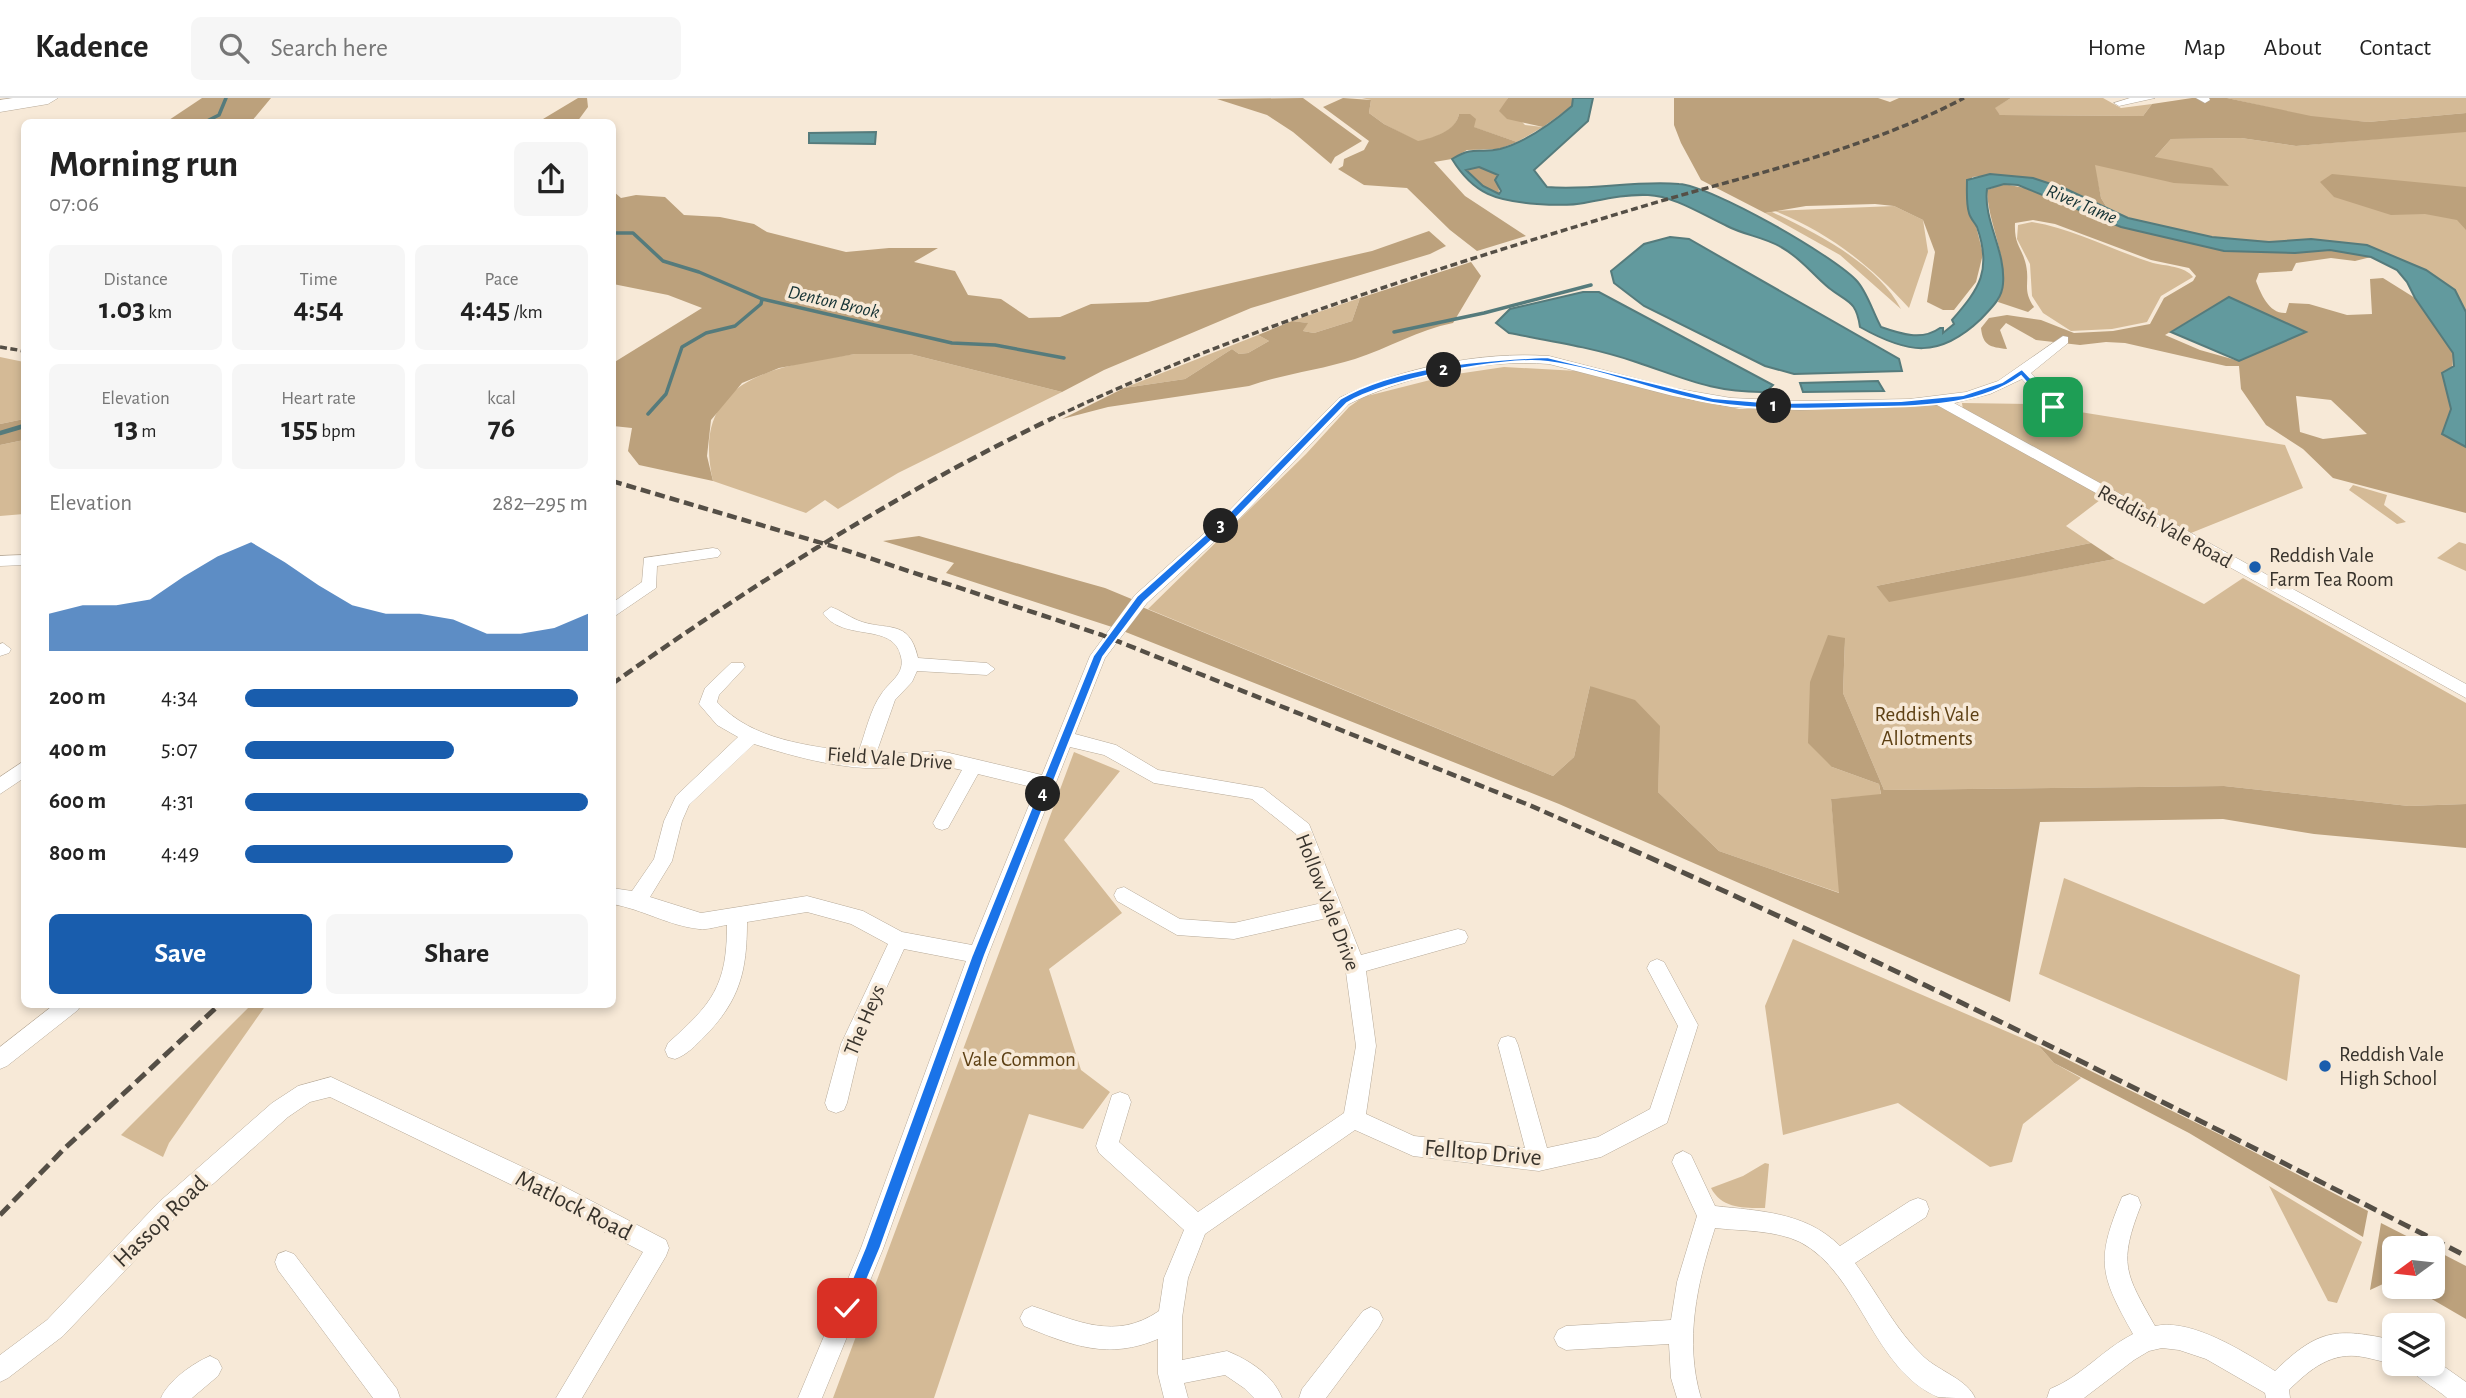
<!DOCTYPE html>
<meta charset="utf-8">
<style>
:root{--surface:#fff;--page:#f6f6f6;--text:#222;--muted:#767676;--line:#e0e0e0;--accent:#195dad}
body{margin:0;font-family:"Alegreya Sans",sans-serif;background:var(--page);color:var(--text);height:100vh;display:flex;flex-direction:column;font-size:26px;white-space:nowrap}
*{box-sizing:border-box;margin:0}
p{font-size:23px;color:var(--muted)}
.icon{flex:none;width:38px;height:38px;fill:none;stroke:currentColor;stroke-width:2;stroke-linecap:round;stroke-linejoin:round}
.map{position:relative;flex:1;overflow:hidden}
.panel{position:absolute;left:21px;top:21px;width:595px;height:889px;display:flex;flex-direction:column;background:var(--surface);border-radius:10px;box-shadow:0 4px 10px #0003}
.panel>*{flex:none}
.needle{width:46px;rotate:255deg}
.tools{position:absolute;left:2382px;top:1138px;display:grid;gap:14px}
.tools a{display:grid;place-items:center;width:63px;height:63px;border-radius:10px;background:var(--surface);box-shadow:0 4px 10px #0003;font-size:35px}
.pin{position:absolute;display:grid;place-items:center;width:60px;height:60px;color:#fff;margin:-30px;border-radius:14px;box-shadow:0 4px 10px #0006}
.km{position:absolute;width:35px;height:35px;margin:-18px;border-radius:50%;background:#222;color:#fff;font-size:19px;line-height:35px;text-align:center}
.round{display:grid;place-items:center;flex:none;width:74px;height:74px;border-radius:10px;background:var(--page)}
.overview{display:flex;align-items:center;justify-content:space-between;height:119px;padding:0 28px}
h1{font-size:38px;font-weight:600;line-height:52px}
.stats{display:grid;grid-template-columns:repeat(3,1fr);gap:10px;height:119px;padding:7px 28px}
.stats div{display:grid;align-content:center;border-radius:10px;background:var(--page);text-align:center}
.stats b{font-size:30px;font-weight:600}
.stats small{font-size:19px;font-weight:400}
.stats p{font-size:19px}
.chart{height:196px;padding:14px 28px}
.chart p{display:flex;justify-content:space-between}
.chart svg{width:100%;height:126px;margin-top:7px;fill:var(--accent);opacity:.7}
.primary-button{display:flex;gap:14px;margin-top:auto;padding:14px 28px}
.primary-button a{flex:1;height:80px;border-radius:10px;background:var(--accent);color:#fff;font-size:28px;font-weight:600;line-height:80px;text-align:center}
.primary-button a+a{background:var(--page);color:var(--text)}
ul{padding:0 28px;list-style:none;font-size:23px}
li{display:grid;grid-template-columns:112px 84px 1fr;align-items:center;height:52px}
li i{height:18px;border-radius:9px;background:var(--accent)}
header{display:flex;align-items:center;gap:42px;box-sizing:border-box;height:98px;padding:0 35px;background:var(--surface);border-bottom:2px solid var(--line)}
header strong{font-size:33px}
nav{display:flex;gap:38px;margin-inline-start:auto;font-size:24px}
.search{width:490px;height:63px;background:var(--page);display:flex;align-items:center;gap:18px;box-sizing:border-box;padding:0 24px;border-radius:10px;color:var(--muted);font-size:26px}
.map>svg:first-child{display:block}
.green{fill:#d4ba96}
.forest{fill:#bca17c;fill-rule:evenodd}
.water{fill:#629a9e;stroke:#557b7c;stroke-width:2;fill-rule:evenodd}
.lines{fill:none;stroke-linecap:round;stroke-linejoin:round}
.stream-far1{stroke:#557b7c;stroke-width:3.5}
.stream{stroke:#557b7c;stroke-width:4.5}
.minor-casing{stroke:#b6a998;stroke-width:1}
.motorway-casing{stroke:#b6a998;stroke-width:1}
.minor{fill:#fff;fill-rule:evenodd}
.motorway{fill:#fff;fill-rule:evenodd}
.rail-far2{stroke:#554f46;stroke-width:3.5;stroke-dasharray:7 3.5;stroke-linecap:butt}
.rail-far1{stroke:#554f46;stroke-width:4.5;stroke-dasharray:10 5;stroke-linecap:butt}
.rail{stroke:#554f46;stroke-width:5;stroke-dasharray:13 6;stroke-linecap:butt}
.route{fill:#1a73e8;stroke:#fff;stroke-width:2}
.poi-dot{fill:#195dad;stroke:#f7e9d7;stroke-width:2.5}
.labels{text-anchor:middle;stroke-width:7;stroke-linejoin:round;paint-order:stroke}
.far-water-label{font-size:19px;font-style:italic;fill:#143234;stroke:#f7e9d7}
.street-label{font-size:21px;fill:#38332c;stroke:#f7e9d7}
.poi-label{font-size:21px;fill:#38332c;stroke:#f7e9d7;text-anchor:start}
.park-label{font-size:21px;fill:#5d4014;stroke:#f7e9d7}
.near-street-label{font-size:24px;fill:#38332c;stroke:#f7e9d7}
</style>
<header>
<strong>Kadence</strong>
<div class="search"><svg class="icon" aria-label="search" viewBox="0 0 24 24"><circle cx="10" cy="10" r="6"/><path d="M15 15l6 6"/></svg>Search here</div>
<nav><a>Home</a><a>Map</a><a>About</a><a>Contact</a></nav>
</header>
<div class="map">
<svg width="2466" height="1300" viewBox="0 0 2466 1300">
<rect width="100%" height="100%" fill="#f7e9d7"/>
<path class="green" d="M1362,0H1508L1505,6L1525,27L1543,29L1517,44L1473,29L1459,16C1456,34 1433,40 1418,44L1384,26L1369,15L1371,2Z
M2011,0H2103L2121,10L2152,6L2143,18L2000,17L1994,10Z
M2227,0H2466V15L2368,24L2311,19Z
M2466,33V214L2455,192L2426,172L2367,147L2311,141L2269,144L2212,139L2128,120L2109,113L2101,100L2094,67L2155,59L2171,41L2241,40L2296,48Z
M1894,108L1923,122L1928,154L1909,210C1870,167 1828,134 1775,113Z
M1772,114C1816,135 1878,166 1901,211L1840,157L1765,115Z
M2032,124C2074,131 2112,152 2153,165C2165,168 2185,168 2193,179L2161,198L2147,224L2112,231L2071,233L2043,215L2032,198L2030,166L2017,141L2018,127Z
M1360,200L1352,223L1314,235L1303,233L1307,225L1292,223Z
M1258,237L1269,243L1248,255L1239,256L1232,251L1185,281L1124,290Z
M855,256H910L1062,294L898,375L838,411L825,402L806,415L713,383C689,279 776,268 855,256Z
M0,259L24,264V321L0,326Z
M1504,269L1578,273L1739,311L1933,305L2104,399L2066,428L2091,445L1876,488L1889,503L2115,461L2204,506L2243,480L2466,605V706L2409,708L2224,688L1884,692L1843,595L1845,540L1832,669L1879,686L1881,697L1831,701L1840,795L1719,753L1658,694L1659,628L1590,588L1574,659L1553,678L1148,511L1306,356L1349,309L1363,299L1450,277Z
M1962,305L2030,306L2285,347L2303,390L2186,437L1963,312Z
M24,342V416L0,418V347Z
M2353,387L2387,397L2384,407L2406,424L2397,426L2349,392Z
M2459,444L2466,446V473L2437,460Z
M1074,654L1120,673L1064,742L1122,815L1049,871L1081,972L1110,994L1083,1031L1029,1016L934,1300H833Z
M2064,780L2300,877L2287,983L2039,876Z
M1793,841L2038,947L2054,965L2081,980L2023,1026L2012,1064L1990,1069L1898,1005L1783,1037L1765,908Z
M251,907H266L169,1045L163,1059L121,1037Z
M1765,1065L1769,1066L1765,1110C1744,1110 1722,1111 1711,1090L1743,1078Z
M2269,1088L2362,1144L2337,1205L2328,1203Z"/>
<path class="forest" d="M202,0H271L251,24H166Z
M578,0H587L588,9L577,24H538Z
M1303,0L1362,43L1335,59L1331,66L1293,34L1267,17L1217,1Z
M1343,0L1371,2L1369,15L1384,26L1418,43C1433,40 1456,33 1459,16H1470L1476,21L1474,29L1517,44L1499,51L1467,52L1452,61L1434,64L1465,98L1526,138L1477,153L1450,132L1407,90L1364,87L1338,71L1343,68L1344,61L1364,52L1369,43L1323,9Z
M1508,0H1573L1572,8L1543,29L1507,21L1499,13Z
M1674,0H1878L1890,4L1899,0H2011L1995,10L2000,17L2143,18L2152,6L2192,0H2227L2311,18L2368,24L2466,15V34L2296,48L2241,40L2171,41L2155,59L2212,70L2229,88L2174,85L2095,67L2101,100L2109,113C2066,89 2022,72 1972,79L1969,115L1976,128L1983,156L1976,184L1954,212H1943L1927,204L1935,154L1923,122L1894,108L1875,106L1806,108L1765,115L1701,82L1681,45L1674,27Z
M1479,69L1498,77L1499,96L1483,88L1466,72Z
M2332,76L2466,89V132L2457,122L2425,116L2391,117L2334,99L2320,84Z
M2004,86L2035,92L2121,129L2224,153L2295,155L2330,152L2371,159L2355,163L2331,160L2296,165L2292,173L2259,175L2256,183C2261,196 2269,216 2286,215L2289,205L2309,206L2347,217L2372,216L2370,181L2383,180L2415,200L2453,255L2451,311L2442,336L2466,349V415L2333,380L2303,351L2266,327L2241,291L2239,268H2226L2125,245L2106,244L2080,247L2036,242L2006,225L2000,232L2007,251C1990,249 1983,248 1981,230L1989,220L2007,217L2041,222L2074,235L2113,233L2150,226L2164,200L2193,183L2196,178L2189,170L2151,162L2055,126L2033,122L2015,125C2014,148 2022,149 2026,167C2030,186 2022,191 2034,209L2028,214L1998,204C2013,165 1988,130 1987,92ZM2229,199L2239,263L2200,252L2165,237ZM2296,298L2331,302L2367,336L2323,341L2300,334Z
M613,93L621,100L636,97L665,99L684,117L720,119L754,126L767,134L846,154L889,150H938L914,164L955,173L968,197L1001,201L1029,220L1060,219L1091,206L1148,204L1372,153L1429,133L1446,148L1430,156L1251,210L1104,272L1062,294L910,256H855L779,270L742,285L711,322L707,358L713,383L639,367L628,353L632,330L613,328V265L702,210L668,197L613,186Z
M1471,164L1481,178L1453,225C1418,232 1389,250 1355,261C1320,272 1283,276 1249,288L1108,309L1062,321L1124,290L1185,281L1232,251L1239,256L1248,255L1269,243L1258,237L1292,223L1308,225L1303,233L1314,235L1352,223L1360,200Z
M24,321V342L0,347V326Z
M919,438L1105,490L1134,502L1112,529L946,475L954,465L883,443Z
M2091,445L2115,461L1889,504L1876,488Z
M1142,509L1553,678L1574,659L1590,588L1635,602L1660,628L1658,694L1719,753L1839,795L1831,701L1881,696L1879,686L1832,669L1808,645L1810,584L1828,537L1845,540L1843,595L1884,692L2224,688L2409,708L2466,706V750L2314,736L2223,721L2040,724L2010,904L1559,706L1123,533Z
M2038,947L2223,1038L2368,1113L2363,1139L2189,1035L2054,965Z
M2381,1125L2430,1150H2394V1187L2383,1186L2370,1192Z
M2433,1151L2466,1168V1221L2411,1189L2402,1188H2432Z"/>
<path class="water" d="M1573,0H1593L1588,23L1534,72L1547,89C1591,93 1635,82 1679,86C1712,88 1832,157 1856,182C1867,193 1873,215 1881,229C1901,236 1922,243 1940,230H1943V235L1954,226L1952,222C1980,190 1992,172 1977,129C1975,125 1970,120 1969,115C1966,106 1967,92 1967,82L1990,76L2033,80L2066,91L2128,120L2212,139L2269,144L2311,141L2367,147L2426,172L2455,192L2466,214V349L2442,336L2451,311L2442,275L2454,268L2453,255L2415,200L2407,184L2397,172L2371,159L2330,152L2295,155L2224,153L2121,129L2018,87L2004,86L1987,91C1983,122 2006,153 2003,186C2002,201 1991,210 1981,221C1939,261 1908,256 1860,229C1856,202 1848,205 1829,190C1812,176 1801,160 1781,149C1764,139 1744,137 1727,128C1703,117 1674,98 1648,97C1626,96 1605,101 1584,105C1569,108 1552,107 1537,106C1497,103 1474,97 1452,61C1475,47 1479,56 1500,51C1526,44 1552,25 1572,8ZM1479,69L1498,77L1495,82L1501,93L1499,96L1483,88L1466,72Z
M876,34L875,46L809,45V35Z
M1670,139L1689,141L1899,261L1902,273L1794,276L1765,268L1644,208L1614,185L1611,173L1644,146Z
M1583,194H1599L1773,287L1766,294C1713,295 1684,280 1636,264C1595,250 1551,243 1509,235L1496,225L1510,211Z
M2229,199L2306,234L2239,263L2171,234Z
M1878,283L1884,293L1803,294L1800,285Z"/>
<g class="lines">
<path class="stream-far1" d="M205,24L219,17L226,0
M612,135H633L663,163L699,174L762,201L952,245L995,247L1064,260
M1394,234L1484,215L1591,187
M648,316L666,296L682,249L706,235L735,228L761,206L762,201"/>
<path class="stream" d="M0,335L24,328"/>
<g class="minor-casing">
<path id="minor" d="M2130,0H2155L2119,8L2114,5Z
M2196,0H2209L2210,2L2205,5Z
M2063,238L2068,239V245L2031,275L2059,305V311H2049L2022,281L1990,296L1954,305L2466,586V600L1937,307L1800,312L1731,309L1673,298L1549,266C1483,261 1408,277 1349,306L1236,424L1147,505L1105,560L1075,636L1116,647L1158,672L1263,690L1309,726L1361,857L1458,831L1465,833L1468,839L1465,845L1366,873L1376,948L1366,1016L1414,1038L1525,1050L1498,947L1501,940L1508,938L1515,940L1518,947L1547,1050L1598,1039L1650,1011L1678,928L1647,870L1650,864L1657,861L1664,864L1698,927L1667,1025L1601,1059L1539,1073L1413,1058L1355,1032L1205,1136L1188,1180L1182,1220V1262L1227,1253C1249,1262 1273,1277 1282,1300H1254L1244,1290L1225,1277L1184,1285L1188,1300H1164L1158,1276V1241C1109,1262 1072,1248 1024,1228L1020,1220L1024,1212L1032,1208C1078,1223 1115,1243 1159,1213L1164,1180L1184,1132L1099,1055L1096,1048L1112,997L1120,994L1128,997L1131,1004L1119,1044L1198,1114L1344,1015L1356,948L1345,867L1327,820L1234,841L1177,837L1117,803L1114,797L1117,791L1124,789L1180,821L1234,825L1322,805L1296,736L1252,701L1154,685L1104,657L1070,649L988,857L883,1151L822,1300H798L861,1150L966,863L904,851L861,946L847,1005L844,1012L836,1015L828,1012L825,1005L841,946L888,846L851,826L807,814L747,824C747,873 740,902 705,938C696,947 687,957 675,961L668,959L665,952L668,945C712,906 727,888 727,827C719,828 708,832 699,831C669,828 642,811 612,806V790L632,793L654,761L664,723L676,698L738,639L717,627L699,606L705,590L731,565H743L745,569L719,597L717,604C753,643 808,647 858,655C865,637 870,611 882,595C890,583 905,576 901,559C894,523 843,545 823,515L831,509C840,512 848,518 857,522C886,534 909,519 918,560L987,565L995,571L987,577L917,573L912,584L895,602L876,656L941,653L1042,677L1090,558L1135,497L1226,416L1339,300C1401,270 1480,253 1549,258L1673,290L1731,300L1800,303L1910,301L1966,294L1998,283ZM754,646C789,657 828,668 865,670C898,671 930,664 962,672L933,725L936,730L942,732L948,730L978,676L1036,690L972,847L902,834L863,813L807,798L701,815L650,799L672,763L682,723L689,707Z
M713,450L718,451L721,455L718,459L657,468L656,490L612,520V505L642,484L644,460Z
M24,457V467L0,468V458Z
M3,545L11,551L9,555L0,558V546Z
M24,663V680L0,696V679Z
M55,906H81L78,912L7,968L0,971V949Z
M331,979L559,1086L666,1142L669,1150L666,1158L582,1300H556L643,1154L543,1102L330,999L310,1004L288,1019L175,1120L63,1238L8,1280L0,1284V1257L47,1222L159,1104L272,1005L298,988Z
M1683,1053L1691,1057L1715,1108C1760,1113 1806,1114 1840,1148L1910,1103L1918,1100L1926,1103L1929,1111L1926,1119L1855,1165C1878,1196 1896,1233 1924,1259C1939,1273 1968,1282 1975,1300C1964,1300 1948,1300 1938,1299C1873,1272 1860,1175 1800,1144C1775,1132 1742,1133 1715,1130C1697,1185 1684,1243 1701,1300H1677L1671,1280L1669,1246L1566,1252L1558,1248L1554,1240L1558,1232L1566,1228L1671,1222L1677,1184L1697,1118L1672,1064L1675,1057Z
M2130,1096L2138,1099L2141,1107C2118,1166 2125,1175 2155,1228C2192,1220 2244,1254 2275,1273C2319,1230 2337,1230 2394,1242L2396,1265C2385,1265 2374,1261 2363,1259C2332,1253 2310,1271 2289,1292L2290,1300H2266L2265,1295L2206,1261L2179,1252L2162,1250L2149,1253L2134,1262L2084,1300H2047L2050,1291C2081,1279 2103,1251 2133,1236C2100,1177 2095,1163 2122,1099Z
M286,1153L294,1156L397,1291L400,1300H373L278,1172L275,1164L278,1156Z
M1371,1209L1379,1213L1383,1221L1379,1229L1326,1300H1299L1302,1291L1363,1213Z
M210,1258L218,1262L222,1270L218,1278L192,1300H161C168,1283 193,1265 210,1258Z
M2432,1260L2466,1284V1300H2447C2436,1290 2411,1277 2406,1265H2432Z"/>
</g>
<g class="motorway-casing">
<path id="motorway" d="M13,0H58L48,6L0,14V2Z"/>
</g>
<use href="#minor" class="minor"/>
<use href="#motorway" class="motorway"/>
<path class="rail-far2" d="M0,249L24,253
M1049,322C1237,232 1435,171 1634,111C1745,77 1862,54 1964,0"/>
<path class="rail-far1" d="M612,383L842,451L1102,537L1529,707L1616,745
M612,586C753,486 897,395 1053,320"/>
<path class="rail" d="M1612,743C1902,870 2184,1014 2466,1158
M0,1117L64,1051L220,906"/>
</g>
<path class="route" d="M1547,259L1713,300L1775,305L1901,303L1963,297L2002,284L2022,271L2058,309L2050,311L2021,278C1982,306 1930,308 1883,309C1827,310 1769,314 1713,305C1659,296 1602,271 1548,264C1503,258 1385,282 1347,305L1234,422L1144,504L1103,559L985,857L880,1151L853,1215L847,1218L842,1215L840,1210L865,1150L972,857L1093,558L1137,498L1227,417L1340,301C1396,268 1483,262 1547,259Z"/>
<g class="poi-dot">
<circle cx="2255" cy="469" r="7"/>
<circle cx="2325" cy="968" r="7"/>
</g>
<g class="labels">
<g class="far-water-label">
<text transform="translate(2082 105) rotate(23)" y="7">River Tame</text>
<text transform="translate(834 203) rotate(13)" y="7">Denton Brook</text>
</g>
<g class="street-label">
<text transform="translate(2165 428) rotate(29)" y="7">Reddish Vale Road</text>
<text transform="translate(890 660) rotate(4)" y="7">Field Vale Drive</text>
<text transform="translate(1328 804) rotate(69)" y="7">Hollow Vale Drive</text>
<text transform="translate(864 922) rotate(-67)" y="7">The Heys</text>
</g>
<g class="poi-label">
<text x="2269" y="464">Reddish Vale<tspan x="2269" dy="24">Farm Tea Room</tspan></text>
<text x="2339" y="963">Reddish Vale<tspan x="2339" dy="24">High School</tspan></text>
</g>
<g class="park-label">
<text x="1927" y="623">Reddish Vale<tspan x="1927" dy="24">Allotments</tspan></text>
<text x="1019" y="968">Vale Common</text>
</g>
<g class="near-street-label">
<text transform="translate(1483 1054) rotate(5)" y="8">Felltop Drive</text>
<text transform="translate(574 1107) rotate(27)" y="8">Matlock Road</text>
<text transform="translate(160 1123) rotate(-44)" y="8">Hassop Road</text>
</g>
</g>
</svg>
<div class="tools">
<a><svg class="needle" viewBox="-14 -14 28 28"><path d="M0-13l5 13h-10z" fill="#e53935"/><path d="M0 13l5-13h-10z" fill="#767676"/></svg></a>
<a><svg class="icon" aria-label="layers" viewBox="0 0 24 24"><path d="M12 4l9 5-9 5-9-5zM3 14l9 5 9-5"/></svg></a>
</div>
<div class="pin" style="left:2053px;top:309px;background:#1e9e55"><svg class="icon" aria-label="arrive" viewBox="0 0 24 24"><path d="M6 21V4h12l-3 4 3 4H6"/></svg></div>
<div class="pin" style="left:847px;top:1210px;background:#d93025"><svg class="icon" aria-label="check" viewBox="0 0 24 24"><path d="M5 12l5 5 9-10"/></svg></div>
<b class="km" style="left:1774px;top:308px">1</b>
<b class="km" style="left:1444px;top:272px">2</b>
<b class="km" style="left:1221px;top:428px">3</b>
<b class="km" style="left:1043px;top:696px">4</b>
<section class="panel">
<div class="overview"><div><h1>Morning run</h1><p>07:06</p></div><a class="round"><svg class="icon" aria-label="share" viewBox="0 0 24 24"><path d="M12 15V3M7 8l5-5 5 5M5 13v7h14v-7"/></svg></a></div>
<div class="stats">
<div><p>Distance</p><b>1.03<small> km</small></b></div>
<div><p>Time</p><b>4:54</b></div>
<div><p>Pace</p><b>4:45<small> /km</small></b></div>
</div>
<div class="stats">
<div><p>Elevation</p><b>13<small> m</small></b></div>
<div><p>Heart rate</p><b>155<small> bpm</small></b></div>
<div><p>kcal</p><b>76</b></div>
</div>
<div class="chart"><p><span>Elevation</span>282–295 m</p>
<svg viewBox="0 0 160 44" preserveAspectRatio="none"><path d="M0 44V31L10 28L20 28L30 26L40 18L50 11L60 6L70 13L80 21L90 28L100 31L110 31L120 33L130 38L140 38L150 36L160 31V44z"/></svg>
</div>
<ul>
<li><b>200 m</b>4:34<i style="width:97%"></i></li>
<li><b>400 m</b>5:07<i style="width:61%"></i></li>
<li><b>600 m</b>4:31<i style="width:100%"></i></li>
<li><b>800 m</b>4:49<i style="width:78%"></i></li>
</ul>
<div class="primary-button"><a>Save</a><a>Share</a></div>
</section>
</div>
